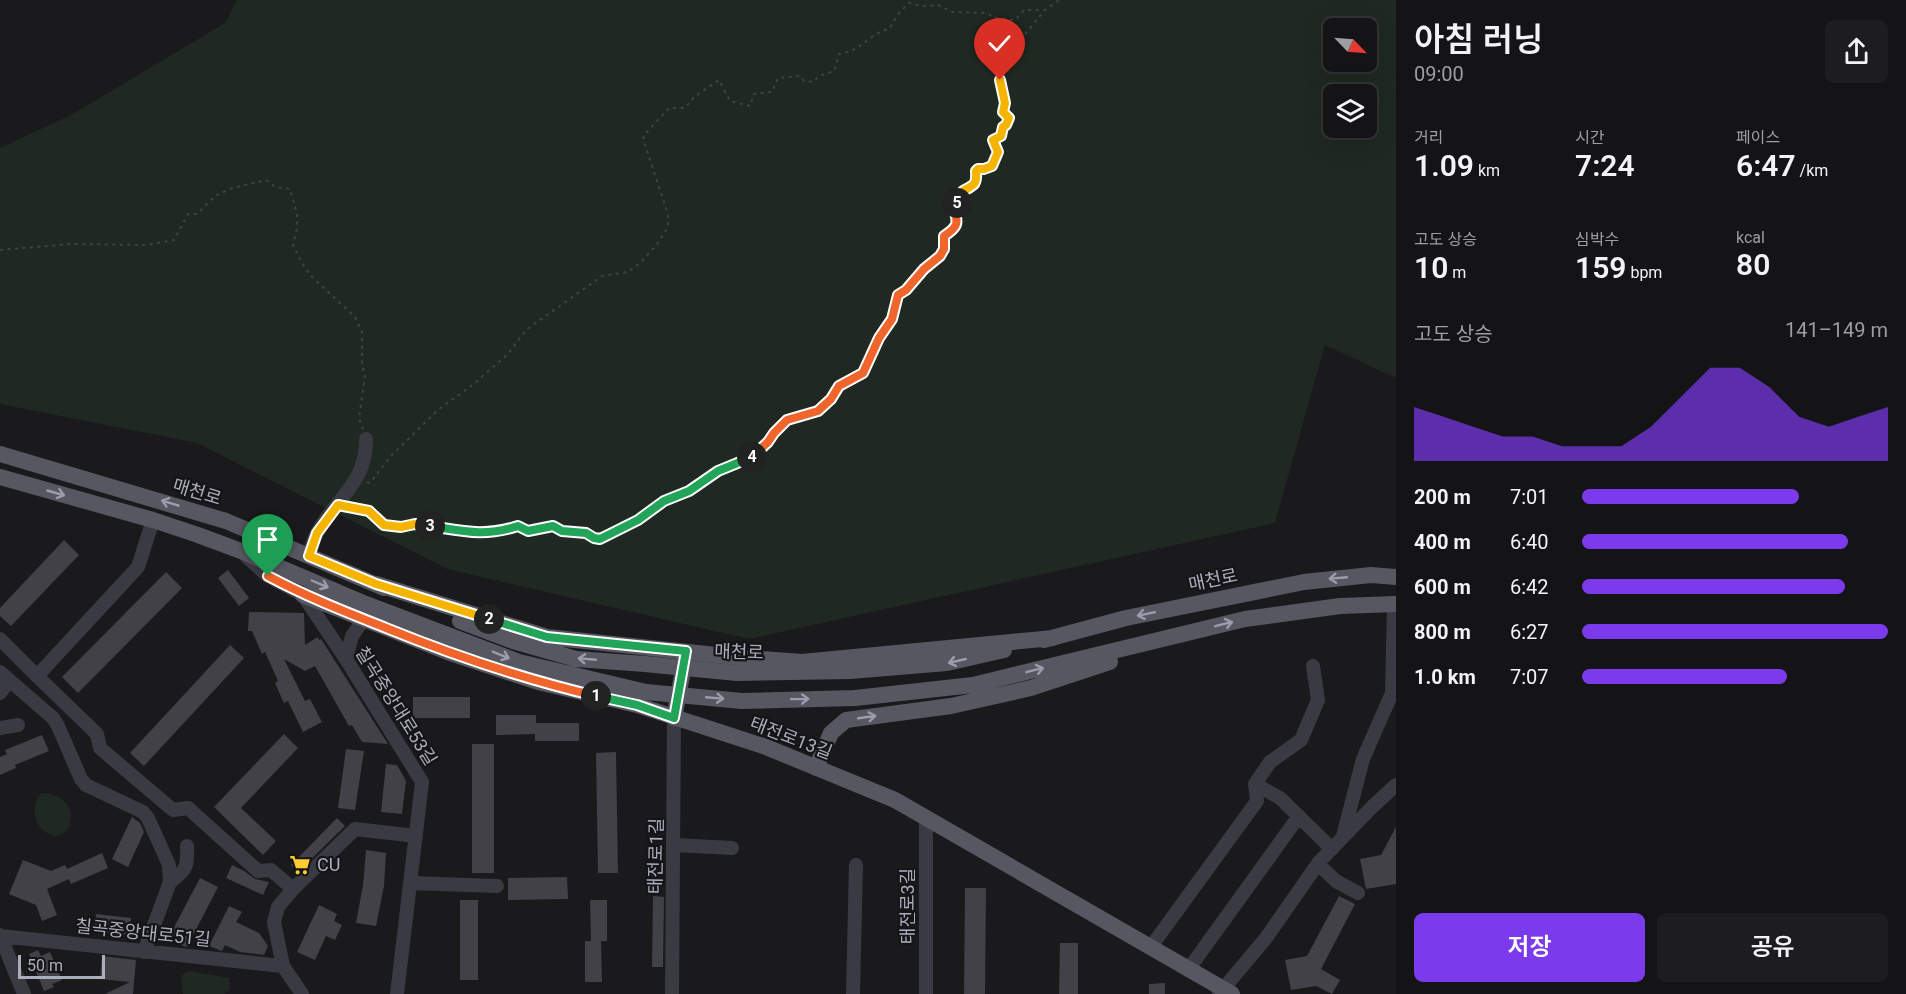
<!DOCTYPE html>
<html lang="ko">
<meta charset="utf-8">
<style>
:root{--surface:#141315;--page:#1d1c1e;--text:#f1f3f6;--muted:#9d9ea0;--line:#333234;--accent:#7c3aed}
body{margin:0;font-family:Roboto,"Noto Sans KR",sans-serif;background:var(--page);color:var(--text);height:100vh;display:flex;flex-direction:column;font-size:22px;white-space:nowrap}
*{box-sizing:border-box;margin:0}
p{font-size:20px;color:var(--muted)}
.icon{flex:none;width:33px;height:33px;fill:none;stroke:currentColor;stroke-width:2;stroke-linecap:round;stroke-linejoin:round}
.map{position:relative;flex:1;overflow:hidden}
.sheet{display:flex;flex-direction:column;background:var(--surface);width:510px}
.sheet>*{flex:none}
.needle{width:39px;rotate:115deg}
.tools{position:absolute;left:1323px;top:18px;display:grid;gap:12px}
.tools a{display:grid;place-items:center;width:54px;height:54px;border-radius:9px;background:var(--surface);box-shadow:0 6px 24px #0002,0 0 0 2px var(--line);font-size:30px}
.scale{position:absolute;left:18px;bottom:15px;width:87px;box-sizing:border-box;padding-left:6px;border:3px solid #abafbd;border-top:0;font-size:16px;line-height:21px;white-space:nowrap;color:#abafbd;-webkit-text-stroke:4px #151417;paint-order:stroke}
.pin{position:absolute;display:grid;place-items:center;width:51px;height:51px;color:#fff;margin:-62px -26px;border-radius:50% 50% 50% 0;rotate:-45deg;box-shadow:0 0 6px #0007}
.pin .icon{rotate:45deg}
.km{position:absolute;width:30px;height:30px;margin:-15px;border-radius:50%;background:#222;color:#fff;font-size:16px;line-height:30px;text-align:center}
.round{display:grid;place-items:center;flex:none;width:63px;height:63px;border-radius:9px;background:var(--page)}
.summary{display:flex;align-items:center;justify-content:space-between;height:102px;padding:0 18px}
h1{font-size:33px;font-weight:600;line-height:45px}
.metrics{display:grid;grid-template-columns:repeat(3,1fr);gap:9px;height:102px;padding:6px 18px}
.metrics div{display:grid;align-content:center}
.metrics b{font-size:30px;font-weight:600}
.metrics small{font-size:16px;font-weight:400}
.metrics p{font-size:16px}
.chart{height:168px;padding:12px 18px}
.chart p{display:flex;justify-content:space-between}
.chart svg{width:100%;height:108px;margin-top:6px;fill:var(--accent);opacity:.7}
.cta{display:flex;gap:12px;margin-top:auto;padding:12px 18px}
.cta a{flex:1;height:69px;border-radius:9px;background:var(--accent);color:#fff;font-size:24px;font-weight:600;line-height:69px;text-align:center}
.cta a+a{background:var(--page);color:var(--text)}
ul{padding:0 18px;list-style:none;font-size:20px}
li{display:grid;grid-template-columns:96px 72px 1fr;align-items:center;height:45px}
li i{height:15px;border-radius:8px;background:var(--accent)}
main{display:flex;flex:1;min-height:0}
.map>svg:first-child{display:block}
.green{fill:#1f2821;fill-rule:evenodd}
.building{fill:#414147}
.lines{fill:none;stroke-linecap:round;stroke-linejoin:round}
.path{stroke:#404249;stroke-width:2;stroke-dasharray:3 4.5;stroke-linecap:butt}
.minor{stroke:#3a3b42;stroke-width:14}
.major{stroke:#565761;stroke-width:16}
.major-bridge{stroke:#565761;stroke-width:16}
.oneway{stroke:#9a9dab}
.split-1-casing{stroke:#fff;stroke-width:12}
.split-2-casing{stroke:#fff;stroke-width:12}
.split-3-casing{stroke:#fff;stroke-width:12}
.split-4-casing{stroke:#fff;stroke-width:12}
.split-5-casing{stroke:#fff;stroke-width:12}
.split-6-casing{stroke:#fff;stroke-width:12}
.split-1{stroke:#f0652b;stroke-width:8}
.split-2{stroke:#22a559;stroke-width:8}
.split-3{stroke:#f5b400;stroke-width:8}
.split-4{stroke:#22a559;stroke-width:8}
.split-5{stroke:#f0652b;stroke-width:8}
.split-6{stroke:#f5b400;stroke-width:8}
.labels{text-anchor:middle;stroke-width:4.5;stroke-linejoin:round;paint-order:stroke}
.street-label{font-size:18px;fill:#abafbd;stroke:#151417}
.poi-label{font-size:18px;fill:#abafbd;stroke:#151417;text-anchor:start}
</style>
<main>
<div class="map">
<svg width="1396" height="994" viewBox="0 0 1396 994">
<rect width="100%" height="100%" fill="#1a191c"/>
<path class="green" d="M237,0H1396V378L1325,345L1275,523L749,639L447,569L197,443L0,404V148L71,115L225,23ZM1334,28H1366V62H1334ZM1334,94H1366V128H1334Z
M41,793C88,795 72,848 47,833C41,830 38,825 36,819C33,809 35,800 41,793Z
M189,971L229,978L230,990L224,994H183L181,976Z"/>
<path class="building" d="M64,540L79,555L11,626L0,616V608Z
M228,570L249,598L239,606L218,578Z
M166,572L182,588L78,693L62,677Z
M249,612L304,613L305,645L318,637L319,640L321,639L388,744L362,742L352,725L349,726L315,666L305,671L284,659L305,701L310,699L322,722L303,732L288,701L284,703L282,699L275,683L278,681L265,652L262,654L252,631H248Z
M230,645L244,658L144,766L130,753Z
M413,697H470V718H413Z
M496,715H536V723H579V741H535V734L496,735Z
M284,734L298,748L241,808L276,841L263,855L214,807Z
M42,735L49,751L15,765L16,768L0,775V757L7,754L5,750Z
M472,744H494V873H472Z
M346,749L364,751L355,810L338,808Z
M616,752L618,873H598L596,753Z
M386,764L397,765L406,781L402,814L381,812Z
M132,817L140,823L144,832L128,867L112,859Z
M337,818L345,826L298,872L291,865Z
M1396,827V884L1366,889L1360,859L1381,855Z
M366,850L386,853L384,886L376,926L356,923L363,885Z
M102,853L108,868L71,884L69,879L47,889L57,915L42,921L36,905L9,894L23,860L51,871L65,865L67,869Z
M232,865L244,871L255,879L269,882L263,895L226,878Z
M567,877L568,899L508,900V878Z
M200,878L218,887L187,947L183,946L171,940V933Z
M965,888H986L985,994H964Z
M653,896L664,897L663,967H652Z
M1339,896L1355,904L1321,969L1340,980L1332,994L1316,986L1291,990L1285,960L1307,956Z
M460,900H478V980H460Z
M590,900H607V941H601L602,982H585V941H591Z
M319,905L337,914L334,921L342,925L335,940L326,936L315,960L297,952Z
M229,906L242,912L236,922L259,933L268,946L264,955L240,952L225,945L222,951L209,946Z
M96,914L131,918L130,935L94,931Z
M1060,943H1078V994H1059Z
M38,950L41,956L50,952L62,980L52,984L54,987L44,991L29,954Z
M102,956L136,960L133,994H105L130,982L100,979Z
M1165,983V994H1149V984Z"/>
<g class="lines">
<path class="path" d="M0,250L70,244L147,245L174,240L188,214H197L215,196L232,188L266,180L275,187L290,189L297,214V228L293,245L301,261L310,275L355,317L362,332V364L365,376L359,418L363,429
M367,482L370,483L391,456L439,409L470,387L508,354L526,330L602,276L628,272L642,261L658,243L668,227V214L643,139L646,133L669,108H685L694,97L719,80L730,101L750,106L754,94L772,92L778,78L800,76L804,81L813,82L819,76L834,71L839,54C864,50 869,33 889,29L899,13L909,3L922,6L938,5L953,12L986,13L997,18L1015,20L1024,10H1045
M353,506L369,511L384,525L401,527L415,523L463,532L497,533L518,526L529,531L553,526L562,531L586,533L594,538L600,539L637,520L664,501L689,491L718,471L750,459L768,442L774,433L787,420L818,411L831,399L839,386L863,373L879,338L892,319L898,295L906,290L924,269L941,256L944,249V236C964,223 952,220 957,203L963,201L962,191C973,185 977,185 976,171L978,169C995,170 990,161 998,152L993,140L1001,136L1003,127L1006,125L1009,118L1003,112L1005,103L1000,80L1006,74L1005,66L1011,62L1012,55L1017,50L1016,45L1045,10L1059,0"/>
<path class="minor" d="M153,520L138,567L37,676L97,734L100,748L173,810L188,808L258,871L271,870L293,889
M246,556L268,576L303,595L346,659L422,782L397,994
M309,556C311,549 313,540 317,533C335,499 367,483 366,439
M0,639L37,676
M346,659L352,636L364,619
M0,672L53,718L58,726L81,779L86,785L143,812L148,818L169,865L170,882L144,952
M0,693L9,681
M0,728L18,725
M1255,784L1270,762L1301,740L1318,700L1313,666
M926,817V994
M1343,836L1363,759L1392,693L1394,604
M674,845L732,848
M1318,864L1336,881L1358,893
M170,882C187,870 188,866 187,846
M411,883L497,886
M0,935L24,994
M0,936L283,966
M1150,948L1257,801L1255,784L1280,798L1332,849
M1188,970L1299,816
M302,994L283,966L274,922L278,907L293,889L355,829L416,836
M672,994L674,718
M853,994L856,865
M1219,994L1266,938L1319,862L1373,806L1396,785"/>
<path class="major" d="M0,454L226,521L384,588
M0,477L153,520L198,535L241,551L366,604L519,662L646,692
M376,584L547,637L735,657L802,662L1053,638
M303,595L453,654L538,682L637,705L766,747L895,800L1232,994
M460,621L513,641L576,659L645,664
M1044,640L1126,618L1304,582L1371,575L1396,577
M737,673L850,671L947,663L1004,650
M742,701L855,698L973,685L1245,619L1340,606L1396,604
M674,718L686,654
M816,768L831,733L846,720L951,706L1031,688L1110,662"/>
<path class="major-bridge" d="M645,664L737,673
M646,692L742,701"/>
</g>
<defs><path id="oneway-shaft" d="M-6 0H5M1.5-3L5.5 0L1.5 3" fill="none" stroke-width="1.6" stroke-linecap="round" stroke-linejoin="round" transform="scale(1.5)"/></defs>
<g class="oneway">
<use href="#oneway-shaft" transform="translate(56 493) rotate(16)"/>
<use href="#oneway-shaft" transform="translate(170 503) rotate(-163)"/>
<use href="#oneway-shaft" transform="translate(1338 578) rotate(175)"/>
<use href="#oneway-shaft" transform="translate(320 584) rotate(23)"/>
<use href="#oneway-shaft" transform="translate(1146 614) rotate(168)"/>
<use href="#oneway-shaft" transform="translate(1224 624) rotate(-14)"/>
<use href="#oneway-shaft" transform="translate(501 655) rotate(22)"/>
<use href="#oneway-shaft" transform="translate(587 659) rotate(-175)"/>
<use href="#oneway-shaft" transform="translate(957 661) rotate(167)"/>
<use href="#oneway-shaft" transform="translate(1035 670) rotate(-14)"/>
<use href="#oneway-shaft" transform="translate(715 698) rotate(5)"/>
<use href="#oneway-shaft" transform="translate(800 699) rotate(-1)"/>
<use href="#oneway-shaft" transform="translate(867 717) rotate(-8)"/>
</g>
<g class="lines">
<g class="split-1-casing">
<path id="split-1" d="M268,576C307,597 346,612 386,628C455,656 524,679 596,696"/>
</g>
<g class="split-2-casing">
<path id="split-2" d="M489,619L547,637L686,651L674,718L637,705L596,696"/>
</g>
<g class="split-3-casing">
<path id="split-3" d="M430,526L415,524L401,527L384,525L369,511L338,505L317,533L309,556L376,584L489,619"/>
</g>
<g class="split-4-casing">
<path id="split-4" d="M430,526C463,531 484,537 518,526L528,531L553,526L562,531L586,533L594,538L600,539L638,520L664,501L689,491L718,471L752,457"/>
</g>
<g class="split-5-casing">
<path id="split-5" d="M752,457L768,442L774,433L787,420L818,411L831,399L839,386L863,373L879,338L892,319L898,295L906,290L924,269L940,256L944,249V236C967,221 950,219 957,203"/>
</g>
<g class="split-6-casing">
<path id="split-6" d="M957,203L963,201V191C974,185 977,185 976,171L978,169H984L992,166L998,152L993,140L1001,136L1003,127L1006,125L1009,118L1003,112L1005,103L1000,80"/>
</g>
<use href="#split-1" class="split-1"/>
<use href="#split-2" class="split-2"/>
<use href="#split-3" class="split-3"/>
<use href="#split-4" class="split-4"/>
<use href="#split-5" class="split-5"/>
<use href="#split-6" class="split-6"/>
</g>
<defs>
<g id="supermarket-bare" transform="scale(1.62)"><path d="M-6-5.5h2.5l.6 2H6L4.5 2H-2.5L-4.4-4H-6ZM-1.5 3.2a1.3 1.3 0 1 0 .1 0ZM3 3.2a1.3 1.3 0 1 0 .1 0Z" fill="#ffcd2f" stroke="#151417" stroke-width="2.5" paint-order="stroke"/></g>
</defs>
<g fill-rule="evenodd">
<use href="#supermarket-bare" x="300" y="865"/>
</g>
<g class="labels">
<g class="street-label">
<text transform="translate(197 492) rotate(17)" y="6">매천로</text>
<text transform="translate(1213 580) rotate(-12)" y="6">매천로</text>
<text transform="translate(739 652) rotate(2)" y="6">매천로</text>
<text transform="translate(396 706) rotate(58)" y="6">칠곡중앙대로53길</text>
<text transform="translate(791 738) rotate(21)" y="6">태전로13길</text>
<text transform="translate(656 856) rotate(-89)" y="6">태전로1길</text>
<text transform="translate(908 906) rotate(-90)" y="6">태전로3길</text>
<text transform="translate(143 933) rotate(6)" y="6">칠곡중앙대로51길</text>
</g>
<g class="poi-label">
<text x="317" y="871">CU</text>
</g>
</g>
</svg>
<div class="tools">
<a><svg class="needle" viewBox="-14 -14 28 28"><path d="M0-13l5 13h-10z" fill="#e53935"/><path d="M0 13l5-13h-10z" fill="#9d9ea0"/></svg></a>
<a><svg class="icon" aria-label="layers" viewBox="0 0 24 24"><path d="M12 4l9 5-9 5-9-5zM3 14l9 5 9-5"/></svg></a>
</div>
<div class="scale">50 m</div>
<div class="pin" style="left:268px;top:576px;background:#1e9e55"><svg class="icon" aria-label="arrive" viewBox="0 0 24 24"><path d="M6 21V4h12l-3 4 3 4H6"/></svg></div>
<div class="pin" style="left:1000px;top:80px;background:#d93025"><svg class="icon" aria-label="check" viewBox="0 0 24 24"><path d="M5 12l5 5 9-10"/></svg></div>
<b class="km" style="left:596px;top:696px">1</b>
<b class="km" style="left:489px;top:619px">2</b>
<b class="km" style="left:430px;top:526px">3</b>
<b class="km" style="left:752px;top:457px">4</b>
<b class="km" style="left:957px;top:203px">5</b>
</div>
<section class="sheet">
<div class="summary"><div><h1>아침 러닝</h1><p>09:00</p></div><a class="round"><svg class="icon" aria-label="share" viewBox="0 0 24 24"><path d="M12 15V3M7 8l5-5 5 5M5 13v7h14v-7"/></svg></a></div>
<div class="metrics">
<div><p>거리</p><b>1.09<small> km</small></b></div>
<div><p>시간</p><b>7:24</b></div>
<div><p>페이스</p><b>6:47<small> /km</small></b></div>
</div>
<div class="metrics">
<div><p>고도 상승</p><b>10<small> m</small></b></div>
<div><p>심박수</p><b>159<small> bpm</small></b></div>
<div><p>kcal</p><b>80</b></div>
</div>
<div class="chart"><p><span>고도 상승</span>141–149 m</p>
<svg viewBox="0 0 160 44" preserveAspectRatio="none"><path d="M0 44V22L10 26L20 30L30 34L40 34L50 38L60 38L70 38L80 30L90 18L100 6L110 6L120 14L130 26L140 30L150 26L160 22V44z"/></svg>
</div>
<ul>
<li><b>200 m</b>7:01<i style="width:71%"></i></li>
<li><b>400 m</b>6:40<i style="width:87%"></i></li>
<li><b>600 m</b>6:42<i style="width:86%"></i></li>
<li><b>800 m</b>6:27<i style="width:100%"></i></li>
<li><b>1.0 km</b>7:07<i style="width:67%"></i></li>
</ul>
<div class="cta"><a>저장</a><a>공유</a></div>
</section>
</main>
